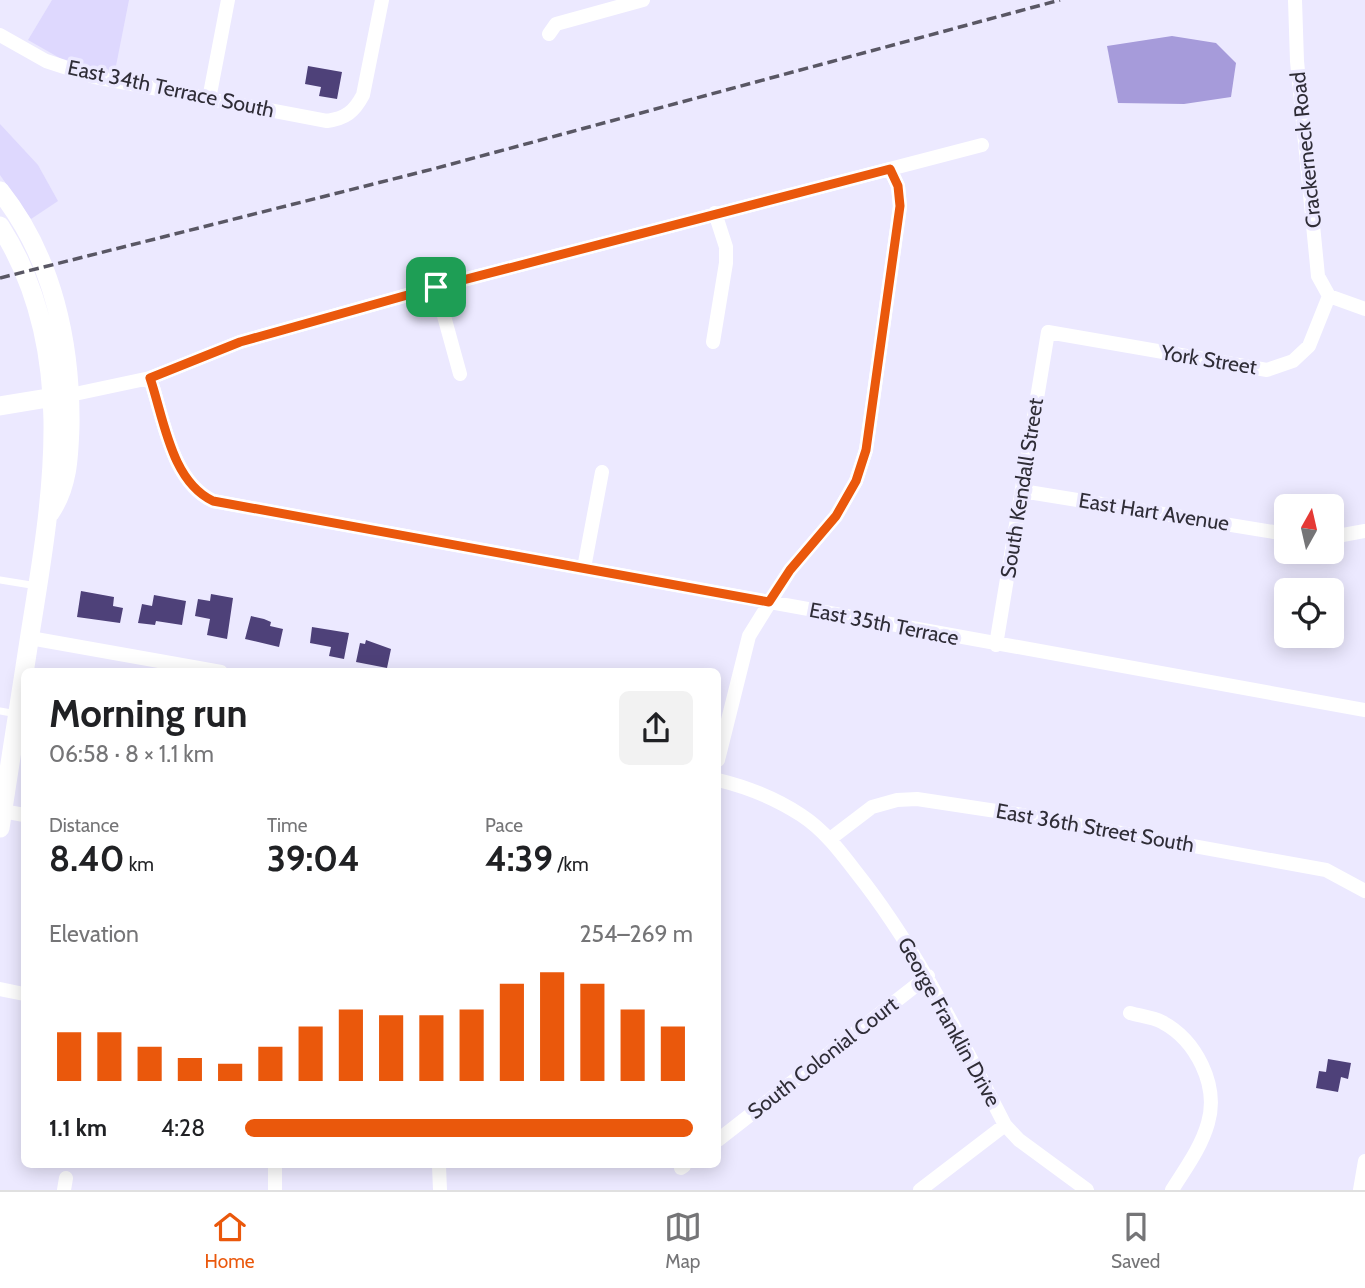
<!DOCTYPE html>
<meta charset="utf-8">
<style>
:root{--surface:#fff;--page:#f2f2f2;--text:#202124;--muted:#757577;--line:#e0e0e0;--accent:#ea580c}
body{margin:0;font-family:Cabin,sans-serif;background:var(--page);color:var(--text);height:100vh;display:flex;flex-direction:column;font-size:26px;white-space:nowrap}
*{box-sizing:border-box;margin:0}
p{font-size:23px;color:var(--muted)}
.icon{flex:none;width:38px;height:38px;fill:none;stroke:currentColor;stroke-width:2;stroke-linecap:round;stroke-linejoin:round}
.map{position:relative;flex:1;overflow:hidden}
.drawer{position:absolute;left:21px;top:668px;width:700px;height:500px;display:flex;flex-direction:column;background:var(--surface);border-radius:10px;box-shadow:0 4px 18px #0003}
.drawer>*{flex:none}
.needle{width:46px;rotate:8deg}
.controls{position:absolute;left:1274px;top:494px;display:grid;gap:14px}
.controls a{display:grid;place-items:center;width:70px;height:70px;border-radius:10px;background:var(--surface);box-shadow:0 4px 18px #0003;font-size:35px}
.pin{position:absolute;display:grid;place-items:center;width:60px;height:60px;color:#fff;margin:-30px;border-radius:14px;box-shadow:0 4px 10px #0006}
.round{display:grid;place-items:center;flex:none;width:74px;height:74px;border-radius:10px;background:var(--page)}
.overview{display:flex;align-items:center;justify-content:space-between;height:119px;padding:0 28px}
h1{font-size:38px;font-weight:700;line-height:52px}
.figures{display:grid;grid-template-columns:repeat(3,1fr);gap:10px;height:119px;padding:7px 28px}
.figures div{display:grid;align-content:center}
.figures b{font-size:35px;font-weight:700}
.figures small{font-size:19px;font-weight:400}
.figures p{font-size:19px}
.chart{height:196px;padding:14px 28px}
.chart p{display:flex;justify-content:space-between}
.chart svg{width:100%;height:126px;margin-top:7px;stroke:var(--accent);stroke-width:6}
ul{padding:0 28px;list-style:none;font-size:23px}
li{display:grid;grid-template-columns:112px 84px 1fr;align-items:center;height:52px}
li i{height:18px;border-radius:9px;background:var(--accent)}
.menu{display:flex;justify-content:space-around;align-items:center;height:98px;border-top:2px solid var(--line);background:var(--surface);font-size:19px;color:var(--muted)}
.menu a{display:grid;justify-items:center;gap:4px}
.menu .selected{color:var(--accent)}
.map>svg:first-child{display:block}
.green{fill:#ded8fe}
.water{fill:#a69bda}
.building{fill:#4e4179}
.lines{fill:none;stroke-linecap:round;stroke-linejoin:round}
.service{stroke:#fff;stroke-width:7}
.minor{stroke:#fff;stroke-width:14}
.secondary{stroke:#fff;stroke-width:19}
.rail{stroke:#595764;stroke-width:3.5;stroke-dasharray:10 5;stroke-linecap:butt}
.route-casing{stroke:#fff;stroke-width:14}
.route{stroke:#ea580c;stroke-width:9}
.labels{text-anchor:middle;stroke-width:7;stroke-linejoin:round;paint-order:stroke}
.street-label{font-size:21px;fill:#2f2d37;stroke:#ece9ff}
</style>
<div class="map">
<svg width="1365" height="1190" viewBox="0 0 1365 1190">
<rect width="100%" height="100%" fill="#ece9ff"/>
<path class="green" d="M52,0H129L114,76L72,65L28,40Z
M0,124L38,165L58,201L31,219L0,175Z"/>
<path class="water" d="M1172,36L1216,43L1236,63L1231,97L1184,104L1118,103L1107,46Z"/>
<path class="building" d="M308,66L342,72L337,99L319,96L321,87L305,84Z
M81,591L114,597L113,606L123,608L120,623L77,617Z
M211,594L233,598L227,639L207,635L210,619L195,616L198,599L210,601Z
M154,595L186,601L182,625L156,621L155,625L138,623L142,604L152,606Z
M251,616L264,619L271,622L270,626L283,629L279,647L245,639Z
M312,627L349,633L344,659L329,656L331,647L310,643Z
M366,640L391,649L387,668L356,662L360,643L365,644Z
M1328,1059L1351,1063L1348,1079L1341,1077L1338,1092L1316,1088L1319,1071L1326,1072Z"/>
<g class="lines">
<path class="service" d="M0,580L37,586
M0,711L17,714"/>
<path class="minor" d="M1295,0L1297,61L1318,276L1329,296
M549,34L556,24L643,0
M0,35L46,61L95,77L327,121C346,118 354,112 363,95L382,0
M209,99L228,0
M436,287L460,374
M1329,296L1365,309
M713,342L726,263V247L715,213
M150,378C164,419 171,481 213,501L1365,710
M70,395L150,378L240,342L436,287L982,145
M1022,491L1286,534
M1332,537L1365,531
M584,568L602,472
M30,638L221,672
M996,645L1048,332L1267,370L1293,361L1309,346L1329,296
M718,760L749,636L790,570L836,516L856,481L866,450L900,207L898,186L890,169
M718,780C747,787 775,798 801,815C824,830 840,851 856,872C918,950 960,1038 1005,1125L1019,1140L1087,1190
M3,811L24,815
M830,839L872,807L897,800L917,799L1016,814L1326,870L1365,891
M0,989L24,994
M1130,1013C1140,1016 1152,1017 1162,1022C1196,1040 1219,1085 1208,1123C1201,1148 1185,1169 1172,1190
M718,1140L928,976
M275,1166V1190
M439,1166L440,1190
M681,1168L684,1166
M64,1190L66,1178
M920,1190L1005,1125
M1360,1190L1365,1161"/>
<path class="secondary" d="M0,191C53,258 71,343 70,426C69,457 68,487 50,513
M0,226C78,348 53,493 31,628C21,695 10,761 0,828
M0,406L66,395"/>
<path class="rail" d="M0,278L433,169L1060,0"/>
</g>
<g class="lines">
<g class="route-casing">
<path id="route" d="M890,169L898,186L900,206L866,450L856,481L836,516L790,570L769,602L213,501C171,481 164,419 150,378L240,342L436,287Z"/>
</g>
<use href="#route" class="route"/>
</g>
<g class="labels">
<g class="street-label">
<text transform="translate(171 89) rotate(12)" y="7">East 34th Terrace South</text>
<text transform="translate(1306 150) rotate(-96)" y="7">Crackerneck Road</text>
<text transform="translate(1209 360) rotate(9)" y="7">York Street</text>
<text transform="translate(1022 488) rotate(-81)" y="7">South Kendall Street</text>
<text transform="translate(1154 512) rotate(9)" y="7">East Hart Avenue</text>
<text transform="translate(884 624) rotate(11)" y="7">East 35th Terrace</text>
<text transform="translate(1095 828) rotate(10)" y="7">East 36th Street South</text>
<text transform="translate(949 1022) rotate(61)" y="7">George Franklin Drive</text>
<text transform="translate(823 1058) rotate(-38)" y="7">South Colonial Court</text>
</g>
</g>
</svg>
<div class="controls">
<a><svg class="needle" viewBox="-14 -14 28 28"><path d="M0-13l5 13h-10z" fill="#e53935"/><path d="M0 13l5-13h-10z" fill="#757577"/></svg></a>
<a><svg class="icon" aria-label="locate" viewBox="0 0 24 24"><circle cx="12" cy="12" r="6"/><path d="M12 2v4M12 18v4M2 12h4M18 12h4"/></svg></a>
</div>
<div class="pin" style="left:436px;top:287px;background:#1e9e55"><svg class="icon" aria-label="arrive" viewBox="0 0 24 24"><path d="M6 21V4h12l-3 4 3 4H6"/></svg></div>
<section class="drawer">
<div class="overview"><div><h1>Morning run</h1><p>06:58 · 8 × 1.1 km</p></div><a class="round"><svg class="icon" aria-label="share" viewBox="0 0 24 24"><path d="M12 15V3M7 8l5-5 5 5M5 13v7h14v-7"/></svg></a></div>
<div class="figures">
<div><p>Distance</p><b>8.40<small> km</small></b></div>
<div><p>Time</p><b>39:04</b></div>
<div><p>Pace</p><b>4:39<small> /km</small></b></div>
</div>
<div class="chart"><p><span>Elevation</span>254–269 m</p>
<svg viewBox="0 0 160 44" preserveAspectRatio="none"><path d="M5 44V27M15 44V27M25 44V32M35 44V36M45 44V38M55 44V32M65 44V25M75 44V19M85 44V21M95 44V21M105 44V19M115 44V10M125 44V6M135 44V10M145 44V19M155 44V25"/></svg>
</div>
<ul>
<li><b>1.1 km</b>4:28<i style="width:100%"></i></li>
</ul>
</section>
</div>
<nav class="menu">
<a class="selected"><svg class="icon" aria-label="home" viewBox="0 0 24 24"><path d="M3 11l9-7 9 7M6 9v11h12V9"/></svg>Home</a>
<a><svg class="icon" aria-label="map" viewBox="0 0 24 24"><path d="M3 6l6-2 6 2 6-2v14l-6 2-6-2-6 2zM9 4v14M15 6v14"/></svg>Map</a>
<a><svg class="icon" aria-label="saved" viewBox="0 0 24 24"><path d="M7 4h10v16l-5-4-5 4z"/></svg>Saved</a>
</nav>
